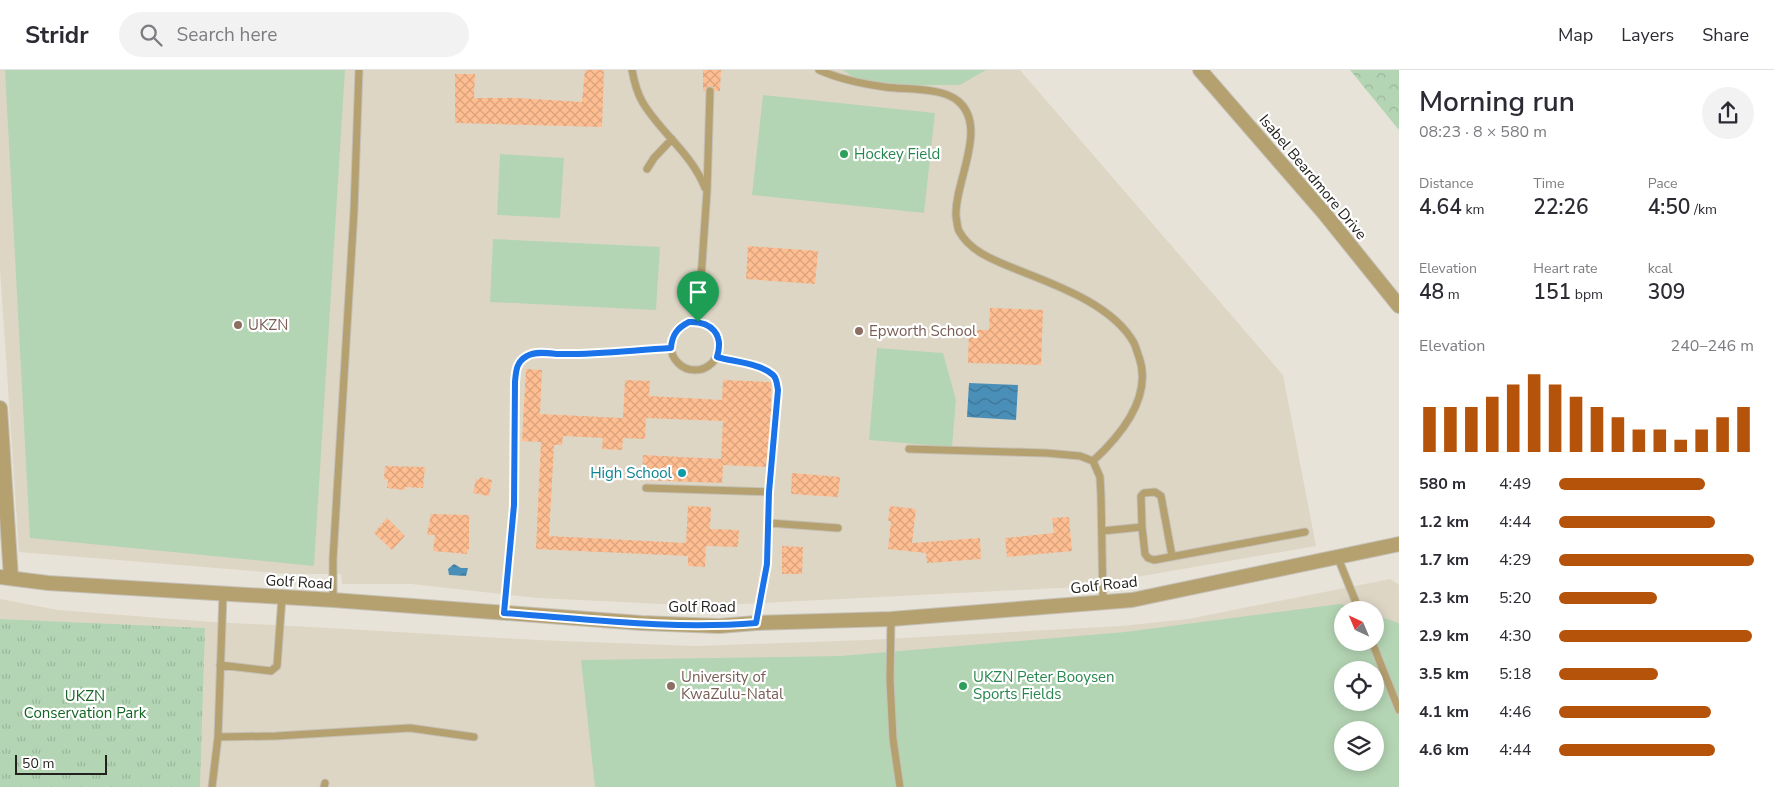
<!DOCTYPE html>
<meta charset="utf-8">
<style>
:root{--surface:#fff;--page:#f2f2f3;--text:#2b2b33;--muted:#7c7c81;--line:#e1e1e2;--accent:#b45309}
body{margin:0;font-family:"Nunito Sans",sans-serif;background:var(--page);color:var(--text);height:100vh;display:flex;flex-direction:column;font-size:19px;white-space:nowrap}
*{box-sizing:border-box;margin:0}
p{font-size:16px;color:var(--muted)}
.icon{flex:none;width:28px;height:28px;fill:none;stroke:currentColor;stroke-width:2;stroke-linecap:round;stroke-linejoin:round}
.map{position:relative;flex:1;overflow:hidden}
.sheet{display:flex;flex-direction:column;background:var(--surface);width:375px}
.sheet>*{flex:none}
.needle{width:32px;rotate:316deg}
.tools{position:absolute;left:1334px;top:531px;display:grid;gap:10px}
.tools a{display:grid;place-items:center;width:50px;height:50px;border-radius:50%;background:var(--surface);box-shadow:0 2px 12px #0003;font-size:25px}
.scale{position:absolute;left:15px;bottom:12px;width:92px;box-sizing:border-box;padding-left:5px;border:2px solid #24221e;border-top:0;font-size:14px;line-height:18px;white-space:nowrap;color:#24221e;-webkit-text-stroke:4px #fff;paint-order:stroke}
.pin{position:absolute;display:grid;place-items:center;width:42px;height:42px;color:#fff;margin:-51px -21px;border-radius:50% 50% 50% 0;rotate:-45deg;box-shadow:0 0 5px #0007}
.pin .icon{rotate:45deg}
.round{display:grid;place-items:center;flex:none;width:52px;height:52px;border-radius:26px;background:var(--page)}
.overview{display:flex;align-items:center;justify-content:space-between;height:85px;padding:0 20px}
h1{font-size:28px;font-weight:600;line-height:38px}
.metrics{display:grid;grid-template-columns:repeat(3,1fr);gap:8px;height:85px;padding:5px 20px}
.metrics div{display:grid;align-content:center}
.metrics b{font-size:21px;font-weight:600}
.metrics small{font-size:14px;font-weight:400}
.metrics p{font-size:14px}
.chart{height:140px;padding:10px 20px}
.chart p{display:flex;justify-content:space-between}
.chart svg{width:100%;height:90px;margin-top:5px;stroke:var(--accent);stroke-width:6}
ul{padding:0 20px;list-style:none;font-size:16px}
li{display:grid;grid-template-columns:80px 60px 1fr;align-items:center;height:38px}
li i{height:12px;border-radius:6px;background:var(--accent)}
header{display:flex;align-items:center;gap:30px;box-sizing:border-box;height:70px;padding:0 25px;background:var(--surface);border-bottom:1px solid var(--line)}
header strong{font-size:24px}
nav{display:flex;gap:28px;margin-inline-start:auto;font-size:18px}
.search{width:350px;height:45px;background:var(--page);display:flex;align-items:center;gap:12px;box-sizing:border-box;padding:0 18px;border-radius:28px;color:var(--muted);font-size:19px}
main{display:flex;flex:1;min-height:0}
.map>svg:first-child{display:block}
.built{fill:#ded6c5;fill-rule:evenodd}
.grass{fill:#b4d5b4;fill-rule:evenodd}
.forest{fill:url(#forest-crowns)}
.park{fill:url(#park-tufts)}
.water{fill:url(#water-waves)}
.building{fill:url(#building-cross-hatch)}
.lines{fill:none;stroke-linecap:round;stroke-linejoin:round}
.service-casing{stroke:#c5c0b7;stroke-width:9}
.minor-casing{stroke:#c5c0b7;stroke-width:16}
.service{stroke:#b5a170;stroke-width:7}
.minor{stroke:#b5a170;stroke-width:14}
.route-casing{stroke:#fff;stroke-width:10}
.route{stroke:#1a73e8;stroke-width:6}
.leisure-dot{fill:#2e9e5b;stroke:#fff;stroke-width:2}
.education-dot{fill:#8d6e63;stroke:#fff;stroke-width:2}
.culture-dot{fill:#0f9aa8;stroke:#fff;stroke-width:2}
.labels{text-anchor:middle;stroke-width:4.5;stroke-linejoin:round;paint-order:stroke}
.leisure-label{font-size:15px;fill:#27864d;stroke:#fff;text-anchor:start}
.street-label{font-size:15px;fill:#24221e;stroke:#fff}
.education-label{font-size:15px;fill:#785e54;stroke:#fff;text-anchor:start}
.culture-label{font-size:15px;fill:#0d838f;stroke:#fff;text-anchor:end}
.park-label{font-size:15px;fill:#146423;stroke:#fff}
</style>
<header>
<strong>Stridr</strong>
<div class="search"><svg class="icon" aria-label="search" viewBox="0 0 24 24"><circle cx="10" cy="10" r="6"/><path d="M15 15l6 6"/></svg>Search here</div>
<nav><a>Map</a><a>Layers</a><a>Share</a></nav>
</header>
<main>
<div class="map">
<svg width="1399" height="717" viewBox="0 0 1399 717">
<defs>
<pattern id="forest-crowns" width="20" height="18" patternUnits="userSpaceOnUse" patternTransform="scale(1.25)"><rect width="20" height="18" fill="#b4d5b4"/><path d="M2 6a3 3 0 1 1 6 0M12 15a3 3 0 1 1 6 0" fill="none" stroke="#9bb79a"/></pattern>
<pattern id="park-tufts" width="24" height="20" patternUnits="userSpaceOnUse" patternTransform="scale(1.25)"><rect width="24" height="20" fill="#b4d5b4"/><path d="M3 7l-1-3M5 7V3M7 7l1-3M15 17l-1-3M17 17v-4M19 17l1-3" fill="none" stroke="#9bb79a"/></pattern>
<pattern id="water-waves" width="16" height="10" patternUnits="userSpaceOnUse" patternTransform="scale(1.25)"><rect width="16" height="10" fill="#498fb8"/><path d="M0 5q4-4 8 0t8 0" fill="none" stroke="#3d7495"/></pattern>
<pattern id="building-cross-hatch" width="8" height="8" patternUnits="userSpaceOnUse" patternTransform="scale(1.25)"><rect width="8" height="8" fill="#febe91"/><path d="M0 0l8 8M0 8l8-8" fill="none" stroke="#daa37d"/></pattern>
</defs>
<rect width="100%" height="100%" fill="#e8e3d8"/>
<path class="built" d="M0,0H1020L1283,305L1316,476L1079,517L704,536L537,528L411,514H342L341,504H289L19,482L0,199Z
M1390,509L1399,515V717H0V529L58,540L212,552L312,557L537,570L696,576L866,570L1121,556L1188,549ZM1342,540H1375V572H1342ZM1342,600H1375V632H1342ZM1342,660H1375V692H1342Z"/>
<path class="grass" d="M5,0H345L314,496L30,468Z
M843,0H986L960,15H865Z
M763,25L935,43L924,143L752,125Z
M500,84L564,88L560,148L497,145Z
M493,169L660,177L656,240L490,232Z
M877,278L943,283L956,330L952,377L869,370Z
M1340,534L1358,540H1342V572H1375V545L1399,553V717H595L581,590L840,586L1125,562ZM1342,600H1375V632H1342ZM1342,660H1375V692H1342Z"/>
<path class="forest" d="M1350,0H1399V60Z"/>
<path class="park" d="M0,549L205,558L200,717H0Z"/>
<path class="water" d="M969,313L1018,315L1016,350L967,347Z
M454,494L461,498H468L466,506L449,505L448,499Z"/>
<path class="building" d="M585,0H604L602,57L455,53V4H475L474,28H516L582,32Z
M703,0H721L720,21H715L713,17L710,16L706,18L705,21H703Z
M748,176L818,181L815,214L746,209Z
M990,238L1043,240L1041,295L968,293L969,260H989Z
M526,299L542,300L540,344L623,348L625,310L650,311L649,326L722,330L723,310L771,312V342L766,397L723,395L722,413L642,410L643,385L721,389L723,351L646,348L645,369L623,368L622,380L602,379L603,368L563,366L562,375H554L549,466L686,473L688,436L711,437L710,459L739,460L738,477L706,476L705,497L688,496V486L536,479L541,372L522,371Z
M385,396L425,397L423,418L405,417V420L387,418L388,410L384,409Z
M792,403L840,407L838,427L791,424Z
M480,407L492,410L489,426L473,423L476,409L479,410Z
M890,436L916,439L912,473L980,468L981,489L927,493L926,483L888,479L891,451H888Z
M431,444L469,445V480L467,479V484L433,481L435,465H427Z
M1069,447L1072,481L1007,487L1005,468L1054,463L1052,448Z
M387,448L405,466L392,480L374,463Z
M782,476L803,477L802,504H782Z"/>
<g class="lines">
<g class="service-casing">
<path id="service" d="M632,0C634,11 637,23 643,33C662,64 692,84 705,118
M819,0C839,9 863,14 885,17C906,20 942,17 958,31C989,57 954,113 956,146C957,151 957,157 959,161C970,182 996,191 1018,200C1056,215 1113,235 1134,273C1136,277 1137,282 1139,287C1153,327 1120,366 1093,391
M647,99L654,88L672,69
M671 276a24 24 0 1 1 48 0a24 24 0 1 1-48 0Z
M698,252L707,121L710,21
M717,287C734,292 761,293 773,305C777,308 777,314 778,319L769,422L767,494L756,553
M909,379L1046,383L1080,386L1093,391L1100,407L1101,426L1103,533
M646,418L769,422
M769,453L838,458
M1142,457L1141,426L1144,423L1155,422L1161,426L1172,486
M1102,461L1142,457L1145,484L1148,488L1154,490L1305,462
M1338,488L1359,540
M333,530V489L354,141L359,0
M504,543L514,435L515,312C516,301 516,292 527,286C538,279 563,285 577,284C608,283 639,280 671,278
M891,549L890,610L893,669L900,717
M1372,572L1399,640
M220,595L271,601L277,596L282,527
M218,667L276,666L410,658L474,667
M212,717L218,667L223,524
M324,717L325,713"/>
</g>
<g class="minor-casing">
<path id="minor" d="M1200,0L1324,143L1399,236
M0,338L11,508
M0,507L48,513L113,517L333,530L641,553L719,556L756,553L891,549L1132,530L1399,474"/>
</g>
<use href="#service" class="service"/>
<use href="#minor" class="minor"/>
</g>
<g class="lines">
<g class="route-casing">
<path id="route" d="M689,252C712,251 724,265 717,287C734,292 760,293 773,305C777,308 777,315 778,320L769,422L767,494L756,553C672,560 587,549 504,543L514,435L515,312C516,301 516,292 527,286C535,281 548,283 557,284C595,285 633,280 671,278C672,265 677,258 689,252Z"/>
</g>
<use href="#route" class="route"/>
</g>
<g class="leisure-dot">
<circle cx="844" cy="84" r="5"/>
<circle cx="963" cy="616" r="5"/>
</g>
<g class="education-dot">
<circle cx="238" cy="255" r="5"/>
<circle cx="859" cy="261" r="5"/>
<circle cx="671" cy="616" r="5"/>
</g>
<circle class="culture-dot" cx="682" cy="403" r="5"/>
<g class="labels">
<g class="leisure-label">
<text x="854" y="89">Hockey Field</text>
<text x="973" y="612">UKZN Peter Booysen<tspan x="973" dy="17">Sports Fields</tspan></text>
</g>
<g class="street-label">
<text transform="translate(1313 107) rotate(50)" y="5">Isabel Beardmore Drive</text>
<text transform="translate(299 512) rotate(3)" y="5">Golf Road</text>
<text transform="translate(1104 515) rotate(-6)" y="5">Golf Road</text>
<text x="702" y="542">Golf Road</text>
</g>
<g class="education-label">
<text x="248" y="260">UKZN</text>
<text x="869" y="266">Epworth School</text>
<text x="681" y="612">University of<tspan x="681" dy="17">KwaZulu-Natal</tspan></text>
</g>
<g class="culture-label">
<text x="672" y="408">High School</text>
</g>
<g class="park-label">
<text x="85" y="631">UKZN<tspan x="85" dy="17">Conservation Park</tspan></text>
</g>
</g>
</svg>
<div class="tools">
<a><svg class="needle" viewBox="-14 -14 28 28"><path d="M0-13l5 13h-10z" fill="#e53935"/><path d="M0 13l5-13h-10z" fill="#7c7c81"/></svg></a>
<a><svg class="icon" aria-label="locate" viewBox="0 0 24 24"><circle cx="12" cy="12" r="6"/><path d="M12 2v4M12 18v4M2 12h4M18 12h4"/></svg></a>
<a><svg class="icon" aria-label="layers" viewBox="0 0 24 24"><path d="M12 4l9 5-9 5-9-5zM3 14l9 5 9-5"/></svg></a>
</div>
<div class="scale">50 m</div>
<div class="pin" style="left:698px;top:252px;background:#1e9e55"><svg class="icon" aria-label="arrive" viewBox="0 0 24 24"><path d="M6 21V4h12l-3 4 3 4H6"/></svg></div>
</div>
<section class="sheet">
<div class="overview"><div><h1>Morning run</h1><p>08:23 · 8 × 580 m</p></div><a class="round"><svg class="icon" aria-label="share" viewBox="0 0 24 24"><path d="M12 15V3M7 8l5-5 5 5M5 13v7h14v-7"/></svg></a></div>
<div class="metrics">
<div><p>Distance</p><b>4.64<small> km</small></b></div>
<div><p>Time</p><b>22:26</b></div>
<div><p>Pace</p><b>4:50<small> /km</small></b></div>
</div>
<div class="metrics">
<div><p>Elevation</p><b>48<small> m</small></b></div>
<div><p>Heart rate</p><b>151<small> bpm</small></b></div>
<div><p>kcal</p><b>309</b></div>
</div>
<div class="chart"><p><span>Elevation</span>240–246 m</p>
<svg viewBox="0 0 160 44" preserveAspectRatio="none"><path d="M5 44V22M15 44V22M25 44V22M35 44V17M45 44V11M55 44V6M65 44V11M75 44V17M85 44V22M95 44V27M105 44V33M115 44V33M125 44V38M135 44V33M145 44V27M155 44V22"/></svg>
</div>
<ul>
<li><b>580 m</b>4:49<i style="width:75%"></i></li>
<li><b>1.2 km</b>4:44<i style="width:80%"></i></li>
<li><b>1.7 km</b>4:29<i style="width:100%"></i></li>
<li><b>2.3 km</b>5:20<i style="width:50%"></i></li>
<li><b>2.9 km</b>4:30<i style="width:99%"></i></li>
<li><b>3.5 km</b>5:18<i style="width:51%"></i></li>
<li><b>4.1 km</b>4:46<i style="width:78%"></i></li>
<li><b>4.6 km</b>4:44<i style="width:80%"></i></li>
</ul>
</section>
</main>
